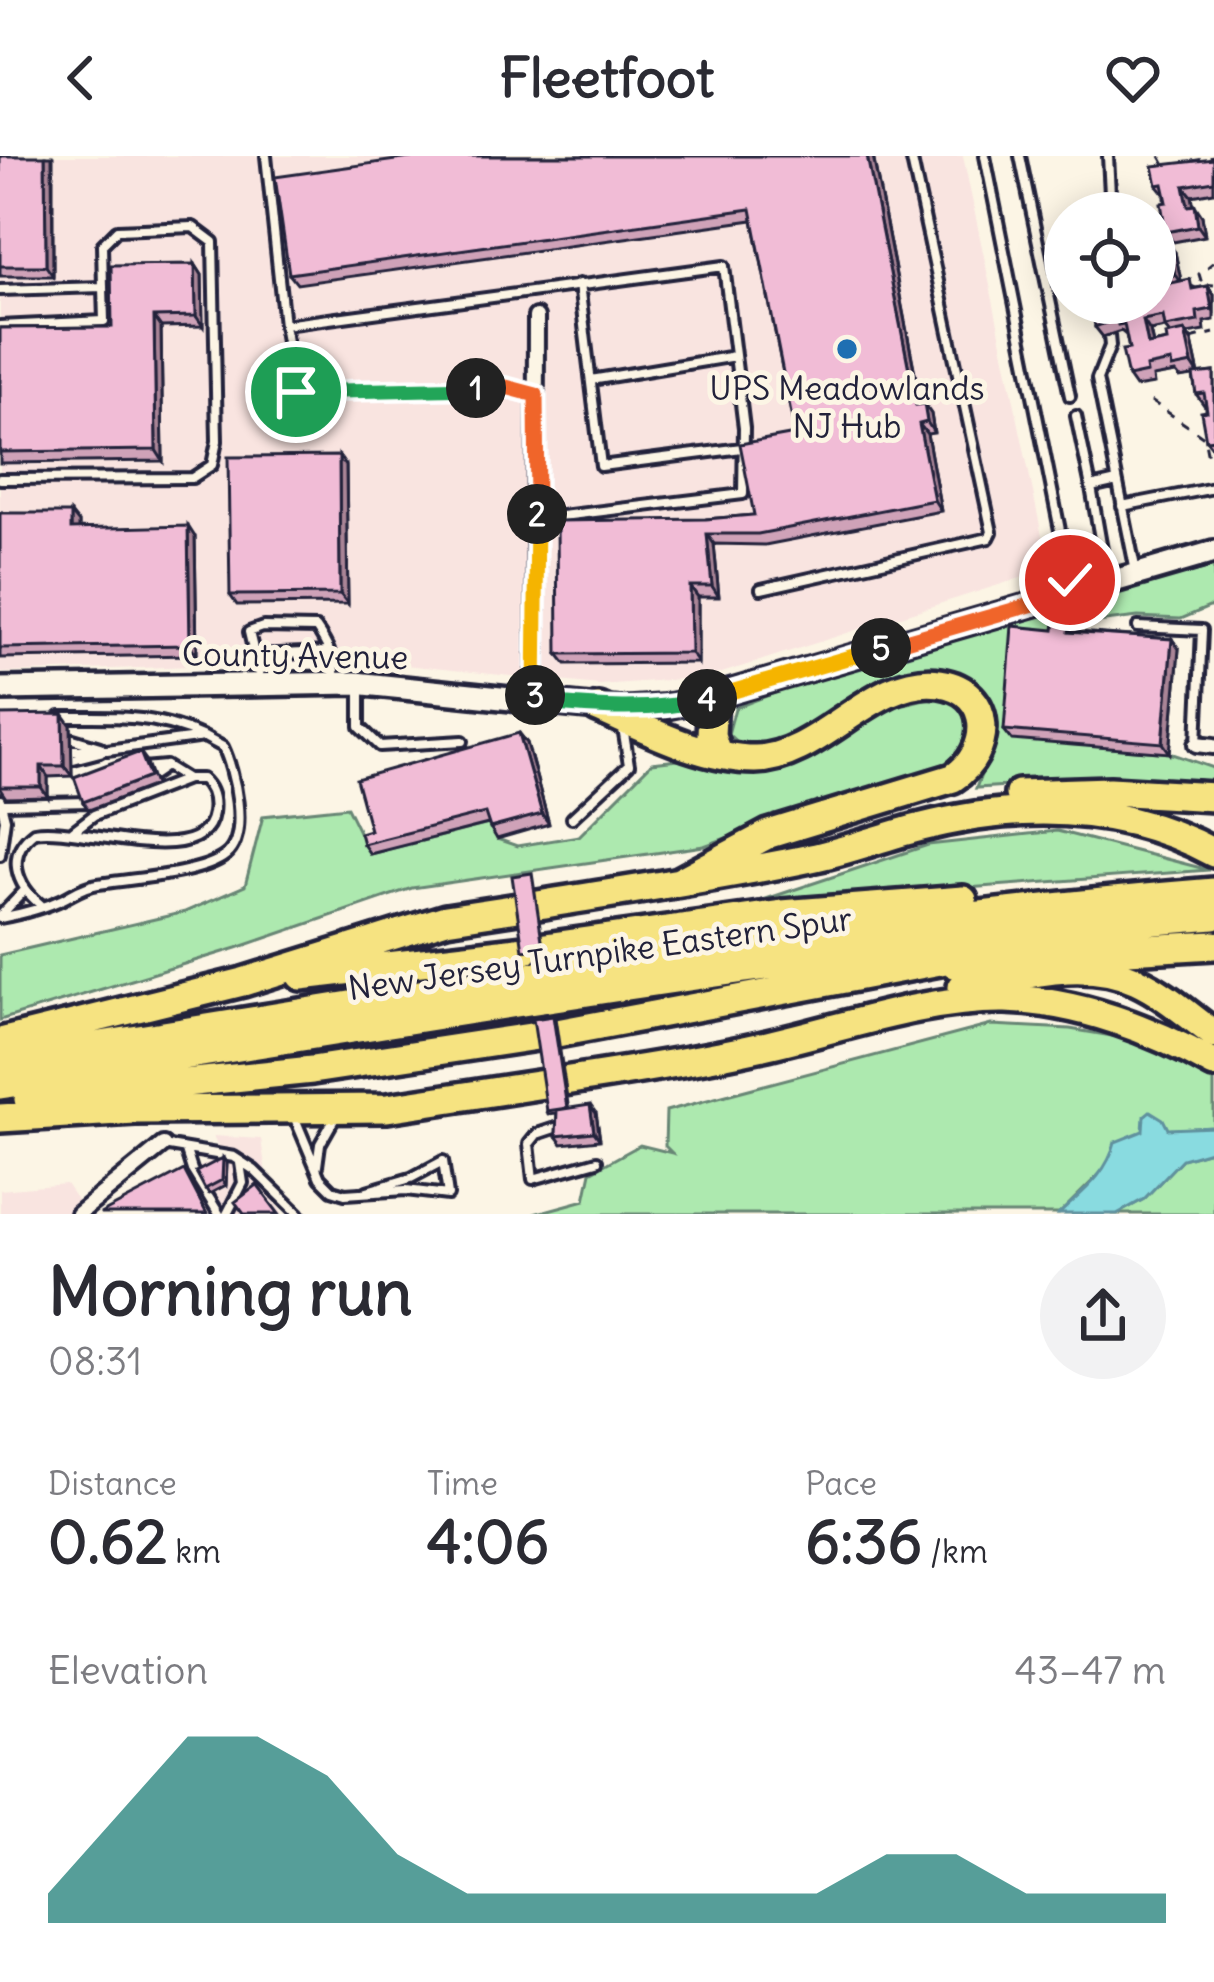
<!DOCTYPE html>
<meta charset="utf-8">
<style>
:root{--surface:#fff;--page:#f2f2f3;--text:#2b2b33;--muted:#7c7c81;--accent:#0f766e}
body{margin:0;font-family:Delius,sans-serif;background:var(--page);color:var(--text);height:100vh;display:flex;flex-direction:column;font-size:45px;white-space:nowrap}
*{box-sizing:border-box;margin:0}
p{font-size:39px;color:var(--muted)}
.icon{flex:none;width:66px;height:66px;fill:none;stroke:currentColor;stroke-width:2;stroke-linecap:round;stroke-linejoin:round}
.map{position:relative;height:1058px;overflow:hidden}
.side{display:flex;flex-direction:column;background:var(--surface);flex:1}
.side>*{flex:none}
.fabs{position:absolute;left:1044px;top:36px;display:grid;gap:24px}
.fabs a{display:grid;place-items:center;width:132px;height:132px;border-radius:50%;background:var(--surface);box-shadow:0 6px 30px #0003;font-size:60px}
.pin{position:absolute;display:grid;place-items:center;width:102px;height:102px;color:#fff;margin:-51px;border:6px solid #fff;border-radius:50%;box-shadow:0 3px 12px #0007}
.km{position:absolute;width:60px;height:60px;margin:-30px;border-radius:50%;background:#222;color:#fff;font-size:33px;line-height:60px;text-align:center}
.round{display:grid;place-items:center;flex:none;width:126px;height:126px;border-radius:63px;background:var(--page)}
.summary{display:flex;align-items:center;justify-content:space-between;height:204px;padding:0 48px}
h1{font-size:66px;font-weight:700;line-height:90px}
.figures{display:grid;grid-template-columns:repeat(3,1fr);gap:18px;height:204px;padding:12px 48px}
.figures div{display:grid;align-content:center}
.figures b{font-size:60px;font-weight:700}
.figures small{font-size:33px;font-weight:400}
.figures p{font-size:33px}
.chart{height:336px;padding:24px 48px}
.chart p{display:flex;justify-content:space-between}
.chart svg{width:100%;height:216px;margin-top:12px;fill:var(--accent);opacity:.7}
header{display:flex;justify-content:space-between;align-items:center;height:156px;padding:0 48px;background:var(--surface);font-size:54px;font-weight:700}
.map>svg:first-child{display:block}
.built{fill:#f9e4e0}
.green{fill:#ade9af;stroke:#688675;stroke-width:3}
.water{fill:#89dbe0;stroke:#60919e;stroke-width:3}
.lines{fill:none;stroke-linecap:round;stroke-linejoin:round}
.service-casing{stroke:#22223b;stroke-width:16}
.minor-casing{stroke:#22223b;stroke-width:22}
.secondary-casing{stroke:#22223b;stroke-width:30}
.motorway-casing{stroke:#22223b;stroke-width:36}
.path{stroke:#22223b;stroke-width:3;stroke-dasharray:9 9;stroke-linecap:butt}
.service{stroke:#fcf5e5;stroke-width:8}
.minor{stroke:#fcf5e5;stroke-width:14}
.secondary{stroke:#fcf5e5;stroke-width:21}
.motorway{stroke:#f6e381;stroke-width:27}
.wall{fill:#cfa2b8;stroke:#22223b;stroke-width:3;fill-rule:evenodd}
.shaded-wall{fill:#a98496;stroke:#22223b;stroke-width:3}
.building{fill:#f1bcd6;stroke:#22223b;stroke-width:3}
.split-1-casing{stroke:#fff;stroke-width:24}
.split-2-casing{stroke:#fff;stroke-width:24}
.split-3-casing{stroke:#fff;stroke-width:24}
.split-4-casing{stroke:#fff;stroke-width:24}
.split-5-casing{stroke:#fff;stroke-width:24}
.split-6-casing{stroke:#fff;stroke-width:24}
.split-1{stroke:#22a559;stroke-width:15}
.split-2{stroke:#f0652b;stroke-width:15}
.split-3{stroke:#f5b400;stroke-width:15}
.split-4{stroke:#22a559;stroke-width:15}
.split-5{stroke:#f5b400;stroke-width:15}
.split-6{stroke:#f0652b;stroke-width:15}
.poi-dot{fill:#1f6fb2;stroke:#fcf5e5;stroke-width:4.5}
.labels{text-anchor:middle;stroke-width:10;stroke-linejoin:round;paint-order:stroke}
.poi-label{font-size:33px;fill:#22223b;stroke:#fcf5e5}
.street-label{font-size:33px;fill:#22223b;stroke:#fcf5e5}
</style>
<header><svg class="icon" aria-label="back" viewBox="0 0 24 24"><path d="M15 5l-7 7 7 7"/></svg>Fleetfoot<svg class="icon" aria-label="heart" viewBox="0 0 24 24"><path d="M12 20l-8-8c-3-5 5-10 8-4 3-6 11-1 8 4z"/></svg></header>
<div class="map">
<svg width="1214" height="1058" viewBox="0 0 1214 1058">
<rect width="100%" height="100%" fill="#fcf5e5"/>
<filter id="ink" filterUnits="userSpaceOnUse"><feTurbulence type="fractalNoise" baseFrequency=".00833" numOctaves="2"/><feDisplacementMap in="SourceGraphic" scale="24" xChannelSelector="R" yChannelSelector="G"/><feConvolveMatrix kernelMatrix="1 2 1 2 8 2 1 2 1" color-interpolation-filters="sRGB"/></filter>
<g filter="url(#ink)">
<path class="built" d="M0,0H963L1049,413L709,521L599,529L356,504L0,517Z
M213,980L261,983L269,1038L283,1058H119L222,998Z
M66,1028L87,1058H0V1034Z"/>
<path class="green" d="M1214,410V449L1181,463L1138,461L1064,470L1012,583L1170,597L1214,612V631L1098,624L976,632C991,594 1007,550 966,523C955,515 935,514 922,518C858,538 810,591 740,589L728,578L735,552C890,491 1054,453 1214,410Z
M948,537C969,561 972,573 964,603L920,622L831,644L704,690L412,732L237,792L0,864V799L185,756L245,730L263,660L347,651L370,698L493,667L497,683L517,690L579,680L652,607L687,603L780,612L825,594L881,554Z
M1057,675L1209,714L751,748L928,689Z
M991,869L1070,873L1148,886L1214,918V971L1143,975L1059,1058H534L585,1044L591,1016L640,989L672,997L665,990L666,955Z
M1214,994V1058H1117L1144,1043L1182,1003Z"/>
<path class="water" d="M1150,955L1163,963L1168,973L1214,971V994L1182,1003L1144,1043L1117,1058H1059C1082,1036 1107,1019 1115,986L1143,975L1144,960Z"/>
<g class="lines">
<g class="service-casing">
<path id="service" d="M266,0L284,169L296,236L506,231L534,238
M985,0L1072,434
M1020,0L1070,240
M1108,0L1111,57
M579,128L601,310L742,292
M0,134L103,131L104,165L0,170
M1104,147L1106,164
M284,169L724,110L744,272L743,338L537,363
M1109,180L1110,190L1097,223L1136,416
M591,224L735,200
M1076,260L1091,331
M0,323L192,322L212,309L217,285L213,86L193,71L117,74L102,89L103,131
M1122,350L1214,332
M1102,394L1091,331L1117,325
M761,433L989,382L992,376L911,0
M1138,471L1202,474L1197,588
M255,499L329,496
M261,527L249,476L263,471L316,472C327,488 336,505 334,525
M360,529V571L380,590L463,585
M63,580L100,591
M64,594H107L204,581
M62,606L100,596
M143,612L166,610L187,623
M147,623L166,610
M0,644L5,663L0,699
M4,648L89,646
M572,662L629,609L623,572
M41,749C16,729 5,698 34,676C77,667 204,718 213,657C215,643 212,632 202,623H187L94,659L73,675
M0,760L25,734
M0,762C21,758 44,752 63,743C75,737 84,730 98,728C129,723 202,719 226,699C250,679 234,614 223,591C165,557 125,561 60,561
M294,960L320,1022L332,1034L345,1038L406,1034L448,1039L443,1005L411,1022L367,1035
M558,971L537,978L529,988L533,1023L597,1005
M163,989L234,1001L254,1014L299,1058
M186,995L192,1014L219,1058
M317,1010L320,988L337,958
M227,1058L243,1027L240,1007"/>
</g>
<g class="minor-casing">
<path id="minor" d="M535,546L536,161
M1197,588L1214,590
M78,1058L163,989"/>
</g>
<g class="secondary-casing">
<path id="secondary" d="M0,533L355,527L618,554L665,551L713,541L1214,396"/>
</g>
<g class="motorway-casing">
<path id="motorway" d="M713,541L711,579L717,597
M598,552C646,573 702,603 755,603C821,602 874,517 940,527C994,535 993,596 953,622L769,678L679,726
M1019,638L1110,635L1214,641
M538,749C629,734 721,721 811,702C847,695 882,681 918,672C1018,646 1121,647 1214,697
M545,791L782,758L963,744
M955,808L1006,801L1214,789
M301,820L525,794
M962,831C1019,821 1082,799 1137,825C1165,838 1189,860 1214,878
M557,877L972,799
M0,886L243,826L446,763L518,752
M0,905C403,842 807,769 1214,736
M564,925C628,915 691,906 754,892C835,875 921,842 1005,843C1078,845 1152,873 1214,908
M0,929C404,866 806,793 1214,760
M28,943L312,914L537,880
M0,962L135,954L387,952L544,928"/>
</g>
<path class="path" d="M1160,0L1165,9
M1192,5L1214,1
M1214,106L1199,118L1202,128L1214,129
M1191,183L1214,177
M1151,245L1204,281L1208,301L1214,300"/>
<use href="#service" class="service"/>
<use href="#minor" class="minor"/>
<use href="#secondary" class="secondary"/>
<use href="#motorway" class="motorway"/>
</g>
<path class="wall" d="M0,0L53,1V120H0Z
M424,0H873L921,248H924L931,258L934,277L927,278L941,355L765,389L714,388L719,441H698V507L566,508L558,498L706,363L754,359L795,278L753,64L297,128L289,118Z
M1214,3V36L1192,40L1193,49L1202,60L1205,80L1173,86L1166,76L1165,39L1157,29Z
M1155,88L1175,96L1181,125L1196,132L1208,130L1214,139V164L1204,166L1205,175L1187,178L1192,186L1199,218L1214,216V294L1206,284V248L1204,249L1196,238L1193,220L1180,222L1176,217L1153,221L1154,228L1135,231L1128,221L1129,193L1126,179L1121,175L1103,181L1095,171L1115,156L1159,141L1160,129L1158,127L1155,128ZM1165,172L1170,178L1167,185L1153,188L1150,175Z
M195,108L202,119L203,170L161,171L163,305L0,307V172L112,171Z
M346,310L348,448L237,449L230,439Z
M0,357L79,367V372L195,381L197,499L0,502Z
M1078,471V476L1172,483L1179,493L1170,597L1012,584L1004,574L1054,474Z
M0,559L71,569L72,620L48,621V641L6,642L0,633Z
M519,577L527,587L549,668L497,683L488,668L370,698L363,688L370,674Z
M140,596L146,604L155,629L89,654L83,646Z
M553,860L568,952L596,957L600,984L562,988L556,980L557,957L548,958L547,955Z
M227,1007L226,1029L209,1038L196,1016Z"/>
<path class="shaded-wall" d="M45,0H52L53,120L46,110Z
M867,0H873L923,260L916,249Z
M1184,30L1192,40L1196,61L1188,50Z
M1195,49L1202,60L1205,80L1198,70Z
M1168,86L1175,96L1182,129L1175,119Z
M195,108L202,119L203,170L196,160Z
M1208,130L1214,139V155L1212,153Z
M154,161L161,171L163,305L156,294Z
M1143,164L1150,175L1155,199L1148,189Z
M1185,175L1192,186L1199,219L1192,208Z
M924,248L931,258L934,277L927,266Z
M919,268L927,278L941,355L934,344Z
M339,300L346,310L348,448L340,438Z
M71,357L79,367V383L71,373Z
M188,370L195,381L197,499L190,489Z
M707,378L714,388L719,441L712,430Z
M690,430L698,441V507L691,497Z
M1071,461L1078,471L1077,486L1069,476Z
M1172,483L1179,493L1170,597L1163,587Z
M63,558L71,569L72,620L64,610Z
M519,577L527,587L549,668L542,658Z
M41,610L48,621V641L41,631Z
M553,860L555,862L569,955L567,953Z
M590,949L596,957L600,984L594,976Z
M223,1002L227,1007L226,1029L222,1024Z"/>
<path class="building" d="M0,0H45L46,110H0Z
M424,0H867L916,249L924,248L927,266L919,268L934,344L758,378H707L712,430H690L691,497L558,498L557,365L706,363L754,359L740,288L795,278L751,53L289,118L275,21Z
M1214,3V25L1184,30L1188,50L1195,49L1198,70L1166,76L1161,47L1167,46L1163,28L1157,29L1153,10Z
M1168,86L1175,119L1155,123V88Z
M195,108L196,160L154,161L156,294L0,296V172L112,171L111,109Z
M1190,123L1192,133L1208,130L1212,153L1197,156L1198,165L1165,171L1163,160L1143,164L1148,189L1167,185L1166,179L1185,175L1192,208L1172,212L1171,206L1146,211L1147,217L1128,221L1122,194L1129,193L1124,168L1118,169L1116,163L1095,171L1093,156H1115L1114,149L1120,147H1155V142L1159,141L1157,130Z
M1214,216V283L1206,284L1201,256L1207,255L1204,237L1196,238L1193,218Z
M339,300L340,438L230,439L228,301Z
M0,357H71V373L188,370L190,489L0,492Z
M1056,460L1071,461L1069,476L1172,483L1163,587L1004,574L1012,470L1054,474Z
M63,558L64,610H41V631H0V559Z
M519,577L542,658L490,672L485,657L363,688L360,677L370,674L356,623Z
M140,596L150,621L83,646L74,621Z
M532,717L543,791L523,794L512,720Z
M553,860L567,952L547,955L533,863Z
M590,949L594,976L556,980L557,954Z
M223,1002L222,1024L205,1033L196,1016Z
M184,1014L207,1058H100Z
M257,1029L279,1058H244L235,1046Z"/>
</g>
<g class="lines" filter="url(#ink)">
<g class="split-1-casing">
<path id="split-1" d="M296,236L476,232"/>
</g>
<g class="split-2-casing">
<path id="split-2" d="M476,232L506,231L536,239L537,358"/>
</g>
<g class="split-3-casing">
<path id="split-3" d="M535,539L537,358"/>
</g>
<g class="split-4-casing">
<path id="split-4" d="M535,539V546C595,552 649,557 707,543"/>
</g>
<g class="split-5-casing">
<path id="split-5" d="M707,543L881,492"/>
</g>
<g class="split-6-casing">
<path id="split-6" d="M881,492L1072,437L1070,424"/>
</g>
<use href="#split-1" class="split-1"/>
<use href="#split-2" class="split-2"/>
<use href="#split-3" class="split-3"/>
<use href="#split-4" class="split-4"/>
<use href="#split-5" class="split-5"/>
<use href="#split-6" class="split-6"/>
</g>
<circle class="poi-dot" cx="847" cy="193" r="12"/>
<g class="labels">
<g class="poi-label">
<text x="847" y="244">UPS Meadowlands<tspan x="847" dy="38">NJ Hub</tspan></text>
</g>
<g class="street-label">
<text transform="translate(295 499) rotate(1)" y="12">County Avenue</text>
<text transform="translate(600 797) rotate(-8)" y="12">New Jersey Turnpike Eastern Spur</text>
</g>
</g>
</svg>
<div class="fabs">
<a><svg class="icon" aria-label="locate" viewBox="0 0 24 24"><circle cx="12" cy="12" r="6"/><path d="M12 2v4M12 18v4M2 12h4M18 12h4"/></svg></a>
</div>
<div class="pin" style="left:296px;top:236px;background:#1e9e55"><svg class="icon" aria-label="arrive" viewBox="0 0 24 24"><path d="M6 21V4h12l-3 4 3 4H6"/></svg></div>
<div class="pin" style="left:1070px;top:424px;background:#d93025"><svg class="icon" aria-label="check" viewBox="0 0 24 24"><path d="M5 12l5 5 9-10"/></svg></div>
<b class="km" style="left:476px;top:232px">1</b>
<b class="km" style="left:537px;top:358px">2</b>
<b class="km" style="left:535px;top:539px">3</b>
<b class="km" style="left:707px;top:543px">4</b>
<b class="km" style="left:881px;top:492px">5</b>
</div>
<section class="side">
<div class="summary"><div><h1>Morning run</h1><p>08:31</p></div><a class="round"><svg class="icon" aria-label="share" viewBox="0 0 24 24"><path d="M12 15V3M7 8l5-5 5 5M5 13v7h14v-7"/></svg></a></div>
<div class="figures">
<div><p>Distance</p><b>0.62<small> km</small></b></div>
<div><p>Time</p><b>4:06</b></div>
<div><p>Pace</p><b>6:36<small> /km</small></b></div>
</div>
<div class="chart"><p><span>Elevation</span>43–47 m</p>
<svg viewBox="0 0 160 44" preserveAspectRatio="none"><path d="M0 44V38L10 22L20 6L30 6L40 14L50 30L60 38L70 38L80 38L90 38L100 38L110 38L120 30L130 30L140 38L150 38L160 38V44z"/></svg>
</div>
</section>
